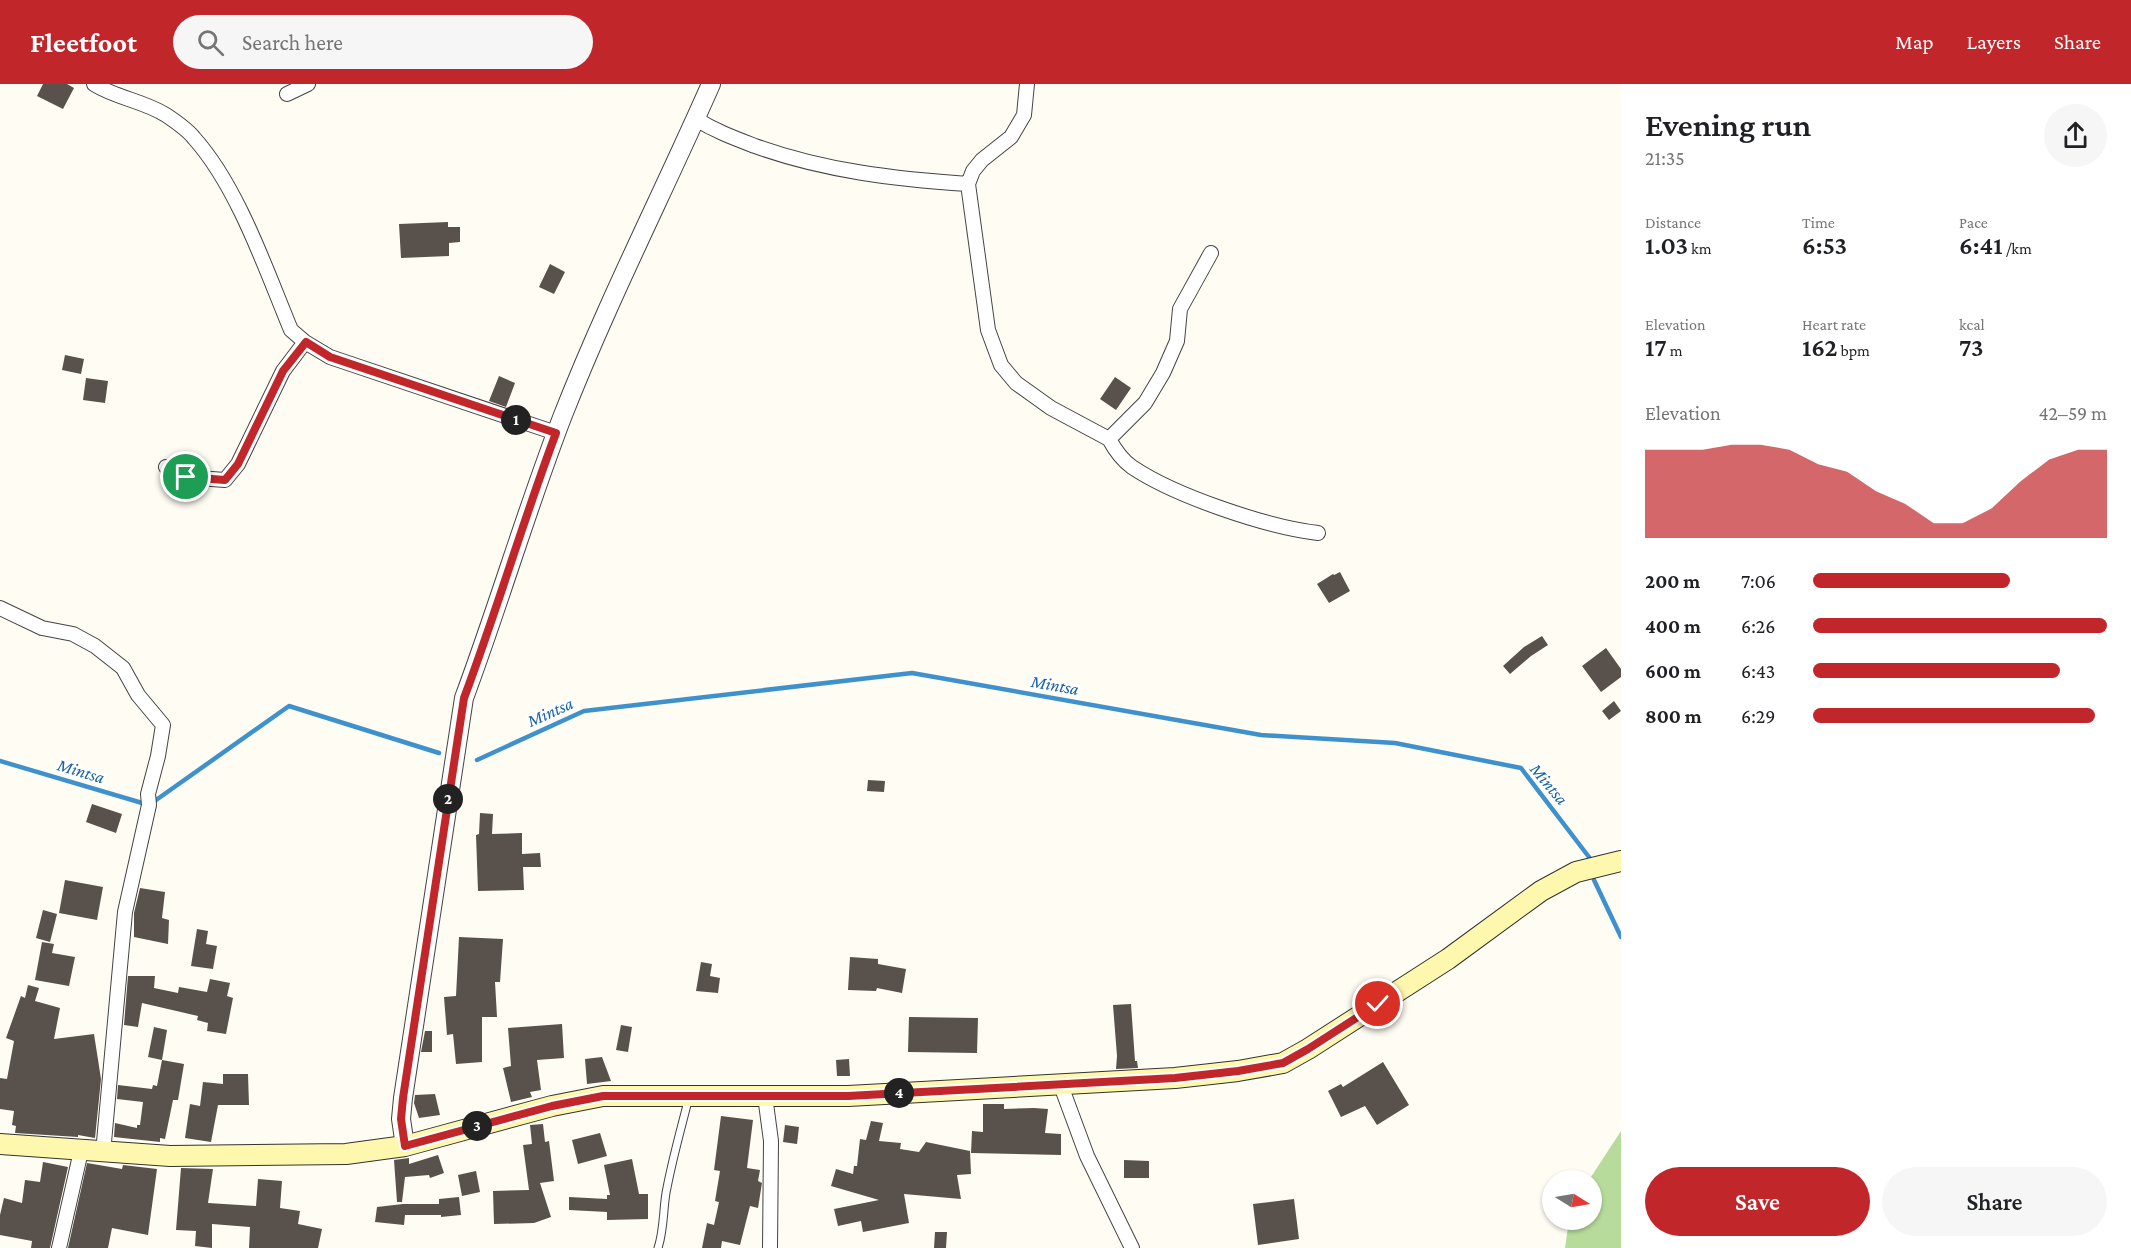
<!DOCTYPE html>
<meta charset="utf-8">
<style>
:root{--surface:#fff;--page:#f6f6f6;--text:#202124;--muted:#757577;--accent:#c1272a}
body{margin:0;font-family:"Crimson Pro",serif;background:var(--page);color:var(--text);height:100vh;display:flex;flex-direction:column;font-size:22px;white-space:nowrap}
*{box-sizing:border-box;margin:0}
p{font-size:20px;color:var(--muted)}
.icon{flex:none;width:33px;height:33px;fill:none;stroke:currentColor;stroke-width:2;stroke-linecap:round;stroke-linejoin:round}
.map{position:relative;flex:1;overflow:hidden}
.drawer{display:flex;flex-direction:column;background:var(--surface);width:510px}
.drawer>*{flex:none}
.needle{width:39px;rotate:101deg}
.fabs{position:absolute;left:1542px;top:1086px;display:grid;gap:12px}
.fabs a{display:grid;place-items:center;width:60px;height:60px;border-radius:50%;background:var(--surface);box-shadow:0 2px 4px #0004;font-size:30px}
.pin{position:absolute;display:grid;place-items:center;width:51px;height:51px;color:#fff;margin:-26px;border:3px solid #fff;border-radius:50%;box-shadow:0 2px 6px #0007}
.km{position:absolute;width:30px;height:30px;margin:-15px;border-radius:50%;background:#222;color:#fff;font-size:16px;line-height:30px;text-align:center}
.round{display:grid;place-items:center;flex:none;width:63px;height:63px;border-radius:32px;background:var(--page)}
.summary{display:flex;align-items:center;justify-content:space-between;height:102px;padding:0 24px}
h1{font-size:33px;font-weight:600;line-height:45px}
.figures{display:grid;grid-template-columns:repeat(3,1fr);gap:9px;height:102px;padding:6px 24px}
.figures div{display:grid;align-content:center}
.figures b{font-size:26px;font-weight:600}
.figures small{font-size:16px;font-weight:400}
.figures p{font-size:16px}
.chart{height:168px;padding:12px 24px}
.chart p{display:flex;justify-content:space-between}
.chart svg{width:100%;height:108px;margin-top:6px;fill:var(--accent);opacity:.7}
.action{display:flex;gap:12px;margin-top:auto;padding:12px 24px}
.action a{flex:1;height:69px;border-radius:36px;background:var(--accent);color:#fff;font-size:24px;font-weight:600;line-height:69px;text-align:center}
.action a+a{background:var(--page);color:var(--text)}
ul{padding:0 24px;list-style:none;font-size:20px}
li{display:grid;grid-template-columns:96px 72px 1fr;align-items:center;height:45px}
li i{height:15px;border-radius:8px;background:var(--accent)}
header{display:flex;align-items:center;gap:36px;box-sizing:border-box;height:84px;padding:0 30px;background:var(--accent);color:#fff}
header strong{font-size:28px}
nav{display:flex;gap:33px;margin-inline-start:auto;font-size:21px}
.search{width:420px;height:54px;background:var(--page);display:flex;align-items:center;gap:15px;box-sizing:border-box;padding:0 21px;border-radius:33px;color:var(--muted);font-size:22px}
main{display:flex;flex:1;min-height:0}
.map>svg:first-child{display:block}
.forest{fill:#b6db9b}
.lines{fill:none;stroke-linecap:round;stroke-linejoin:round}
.stream{stroke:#3e91cd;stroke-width:4.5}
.building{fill:#59514c}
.service-casing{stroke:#434343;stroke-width:9}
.minor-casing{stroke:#434343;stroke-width:16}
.tertiary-casing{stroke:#434343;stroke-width:20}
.secondary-casing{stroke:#323232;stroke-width:22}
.service{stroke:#fff;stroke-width:7}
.minor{stroke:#fff;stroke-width:14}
.tertiary{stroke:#fff;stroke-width:18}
.secondary{stroke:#fef8ae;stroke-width:20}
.route-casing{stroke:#fff;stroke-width:12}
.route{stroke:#c1272a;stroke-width:8}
.labels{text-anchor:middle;stroke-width:6;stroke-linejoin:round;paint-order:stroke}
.water-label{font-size:18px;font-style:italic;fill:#1863a3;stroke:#fff}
</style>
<header>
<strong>Fleetfoot</strong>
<div class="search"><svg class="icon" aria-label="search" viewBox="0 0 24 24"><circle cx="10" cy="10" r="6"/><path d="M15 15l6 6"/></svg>Search here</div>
<nav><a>Map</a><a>Layers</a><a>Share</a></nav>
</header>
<main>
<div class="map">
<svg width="1621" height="1164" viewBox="0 0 1621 1164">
<rect width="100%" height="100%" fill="#fffdf3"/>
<path class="forest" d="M1621,1047V1164H1565L1569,1136H1592V1096H1589Z"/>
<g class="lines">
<path class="stream" d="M477,676L584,627L912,589L1261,651L1395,659L1521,684L1592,777
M0,677L149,721L289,622L439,669
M1594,796L1621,853"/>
</g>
<path class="building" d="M43,0H67L74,4L63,25L37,12Z
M448,138V143H460V158L449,159V172L401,174L399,140Z
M550,180L565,188L554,210L539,203Z
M65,271L84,275L81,290L62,286Z
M499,292L515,299L506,323L489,317Z
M1115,293L1131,304L1116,326L1100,315Z
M86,294L108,297L105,319L83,316Z
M1340,488L1350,507L1329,519L1317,500L1333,490L1334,491Z
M1542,552L1548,561L1531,572L1510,590L1503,582L1524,563Z
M1606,564L1621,585V593L1601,608L1582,582Z
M1614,617L1621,627L1609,636L1602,627Z
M868,696L885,697L884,708L867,707Z
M92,720L122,730L116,749L86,738Z
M480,729L493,730L492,750L522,749V770L540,769L541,783H523L524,806L478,807L476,751L479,750Z
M65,796L103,803L97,836L59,829Z
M140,804L165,808L162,834L169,836L168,860L134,853V829Z
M43,826L57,830L50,858L36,854Z
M197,845L208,847L206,860L217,862L213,885L191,882Z
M459,853L503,855L500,898H495L497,933H482V978L456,980L453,950L447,951L444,913L456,912Z
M42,858L54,860L52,869L75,873L69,902L35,896Z
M850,873L878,875V880L906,885L902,909L877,904L876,907L848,906Z
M701,878L712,880L710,892L720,894L718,909L696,907Z
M128,892H155L154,904L178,909L179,903L207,908L210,895L230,899L227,912L233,914L226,950L207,947L208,939L197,936L198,932L142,919L138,943L124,941Z
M28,901L39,904L35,917L60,924L54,955L94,950L101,995L95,1054L78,1051V1053L15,1049L16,1042L12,1041L14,1027L0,1025V994L7,995L14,957L6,954L21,912L25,914Z
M1131,920L1135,977H1137L1138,984L1116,985L1117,972L1113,921Z
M909,933L978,934L977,969L908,968Z
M562,940L564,974L537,976L541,1006L530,1008L532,1013L511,1018L503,984L511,982L508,944Z
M621,941L632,943L628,968L616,966Z
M154,943L167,946L162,976L148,973Z
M425,947H432V968H421Z
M602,973L611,997L587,1000L585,975Z
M849,975L850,992H837L836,976Z
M162,976L184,980L178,1016H173L165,1055L160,1054V1058L114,1053L115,1039L137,1044V1041H140L143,1018L117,1015L118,1001L152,1005L153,1001L157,1002Z
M1383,978L1409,1021L1377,1041L1365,1022L1341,1033L1328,1007L1341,1000L1343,1003Z
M223,990H248L249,1021H218L211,1058L185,1054L190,1020L200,1022L203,998L223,1000Z
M435,1010L440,1031L419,1034L414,1019L415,1011Z
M983,1020H1004V1025L1034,1024L1048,1025L1045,1049L1061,1050V1071L971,1069L972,1047L983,1048Z
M721,1032L753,1036L747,1084L760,1086L758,1097L762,1099L758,1124L750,1122L740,1161L722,1157L721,1164H702L707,1139L714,1141L719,1118L715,1117L720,1087L714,1086Z
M871,1037L883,1039L879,1057L901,1059L900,1065L919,1068L926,1058L970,1067L971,1090L957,1091L961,1115L904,1110L909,1139L863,1148L861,1137L838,1142L834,1125L879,1116L831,1102L836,1085L853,1090L854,1082H857L860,1055L866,1056Z
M543,1040L545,1058L549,1057L554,1097L540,1099L551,1133L534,1139L494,1140L493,1107L529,1106L523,1061L532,1060L530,1041Z
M785,1041L799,1043L797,1060L783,1058Z
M600,1049L607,1072L578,1080L572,1056Z
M438,1071L444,1089L430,1094L429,1091L405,1093L402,1118H397L394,1076L409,1074V1080Z
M632,1075L639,1110H648V1135L607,1136V1128L569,1126V1113L607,1115V1111H610L604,1081Z
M1124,1076L1149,1077V1094H1124Z
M43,1078L68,1083L50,1164H31L32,1157L0,1151V1131L4,1114L22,1119L25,1096L40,1098Z
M87,1079L122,1085L123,1081L157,1085L148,1151L112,1144L108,1164H68Z
M181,1084L213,1085L208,1119L256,1122L258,1095L282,1097L280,1124L300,1127L298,1140L322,1145L318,1164H249L250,1143L212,1140V1164L195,1162L196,1147L176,1146Z
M476,1087L480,1108L462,1112L458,1091Z
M459,1113L461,1131L441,1133V1131H405L404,1141L375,1138L377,1123L403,1120H439V1115Z
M1294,1115L1299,1155L1258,1161L1253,1120Z
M935,1148H947L946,1164H934Z"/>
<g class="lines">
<g class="service-casing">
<path id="service" d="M658,1164C664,1146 663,1127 666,1109C672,1076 681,1045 689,1013"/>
</g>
<g class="minor-casing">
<path id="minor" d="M94,0C116,14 144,17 166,31C175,37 187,45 194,54C238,103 266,186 291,246L305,258L330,273L556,349
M287,10L308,0
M696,35C715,47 734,54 755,62C824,87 895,95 968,100L988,246L1001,281L1016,299L1051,324L1109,355L1145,319L1163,289L1177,257L1180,225L1211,169
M968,100L973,87L982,76L1011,53L1024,31L1027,0
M1109,355C1115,366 1122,376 1132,383C1175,412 1267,443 1318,449
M166,383L185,393L225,396L238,380L283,287L305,258
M0,524L42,544L73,550L95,562L123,584L138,611L163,641L158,672L148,710L149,721L125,828L103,1069
M1060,999L1087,1072L1132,1164
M765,1012L771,1057L770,1164
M59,1164L81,1067"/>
</g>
<g class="tertiary-casing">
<path id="tertiary" d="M405,1062L401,1035L403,1014L464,614C499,520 527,424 563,331C607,219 662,111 711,0"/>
</g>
<g class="secondary-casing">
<path id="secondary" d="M0,1060L170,1072L346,1070L405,1062L552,1022L603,1012H848L1175,994L1238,987L1283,979L1308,965L1448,875L1541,807L1576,788L1621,777"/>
</g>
<use href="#service" class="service"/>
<use href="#minor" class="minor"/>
<use href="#tertiary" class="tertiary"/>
<use href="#secondary" class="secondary"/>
</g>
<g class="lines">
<g class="route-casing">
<path id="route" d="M186,393L225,396L238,380L283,287L306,258L330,273L556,349C523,437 497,526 464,614L403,1014L401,1035L405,1062L552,1022L603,1012H848L1175,994L1238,987L1283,979L1308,965L1378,920"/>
</g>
<use href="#route" class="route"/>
</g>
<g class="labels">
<g class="water-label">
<text transform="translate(1055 601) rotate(10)" y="6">Mintsa</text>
<text transform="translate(550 628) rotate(-24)" y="6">Mintsa</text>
<text transform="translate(81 687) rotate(17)" y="6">Mintsa</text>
<text transform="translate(1549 700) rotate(50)" y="6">Mintsa</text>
</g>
</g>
</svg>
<div class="fabs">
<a><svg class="needle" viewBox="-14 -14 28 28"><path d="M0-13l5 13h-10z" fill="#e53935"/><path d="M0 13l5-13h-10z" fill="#757577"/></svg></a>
</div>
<div class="pin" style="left:186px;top:393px;background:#1e9e55"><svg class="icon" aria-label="arrive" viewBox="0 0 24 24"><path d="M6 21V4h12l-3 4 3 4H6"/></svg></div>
<div class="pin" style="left:1378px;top:920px;background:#d93025"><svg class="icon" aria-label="check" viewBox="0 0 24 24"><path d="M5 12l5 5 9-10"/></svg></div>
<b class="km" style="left:516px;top:336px">1</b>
<b class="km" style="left:448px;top:715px">2</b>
<b class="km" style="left:477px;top:1042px">3</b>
<b class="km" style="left:899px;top:1009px">4</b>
</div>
<section class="drawer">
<div class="summary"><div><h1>Evening run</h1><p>21:35</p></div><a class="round"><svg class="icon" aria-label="share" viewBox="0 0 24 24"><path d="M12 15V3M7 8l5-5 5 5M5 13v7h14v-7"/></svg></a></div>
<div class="figures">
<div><p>Distance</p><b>1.03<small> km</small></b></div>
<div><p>Time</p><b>6:53</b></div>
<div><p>Pace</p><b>6:41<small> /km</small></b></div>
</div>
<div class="figures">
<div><p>Elevation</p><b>17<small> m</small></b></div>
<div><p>Heart rate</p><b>162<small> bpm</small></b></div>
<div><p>kcal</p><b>73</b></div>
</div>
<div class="chart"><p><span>Elevation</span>42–59 m</p>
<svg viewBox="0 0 160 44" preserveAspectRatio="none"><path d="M0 44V8L10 8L20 8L30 6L40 6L50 8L60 14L70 17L80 25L90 30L100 38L110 38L120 32L130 21L140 12L150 8L160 8V44z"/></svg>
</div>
<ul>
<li><b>200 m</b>7:06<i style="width:67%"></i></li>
<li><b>400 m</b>6:26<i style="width:100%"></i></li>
<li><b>600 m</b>6:43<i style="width:84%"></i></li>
<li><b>800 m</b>6:29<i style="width:96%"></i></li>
</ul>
<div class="action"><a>Save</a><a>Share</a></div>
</section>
</main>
